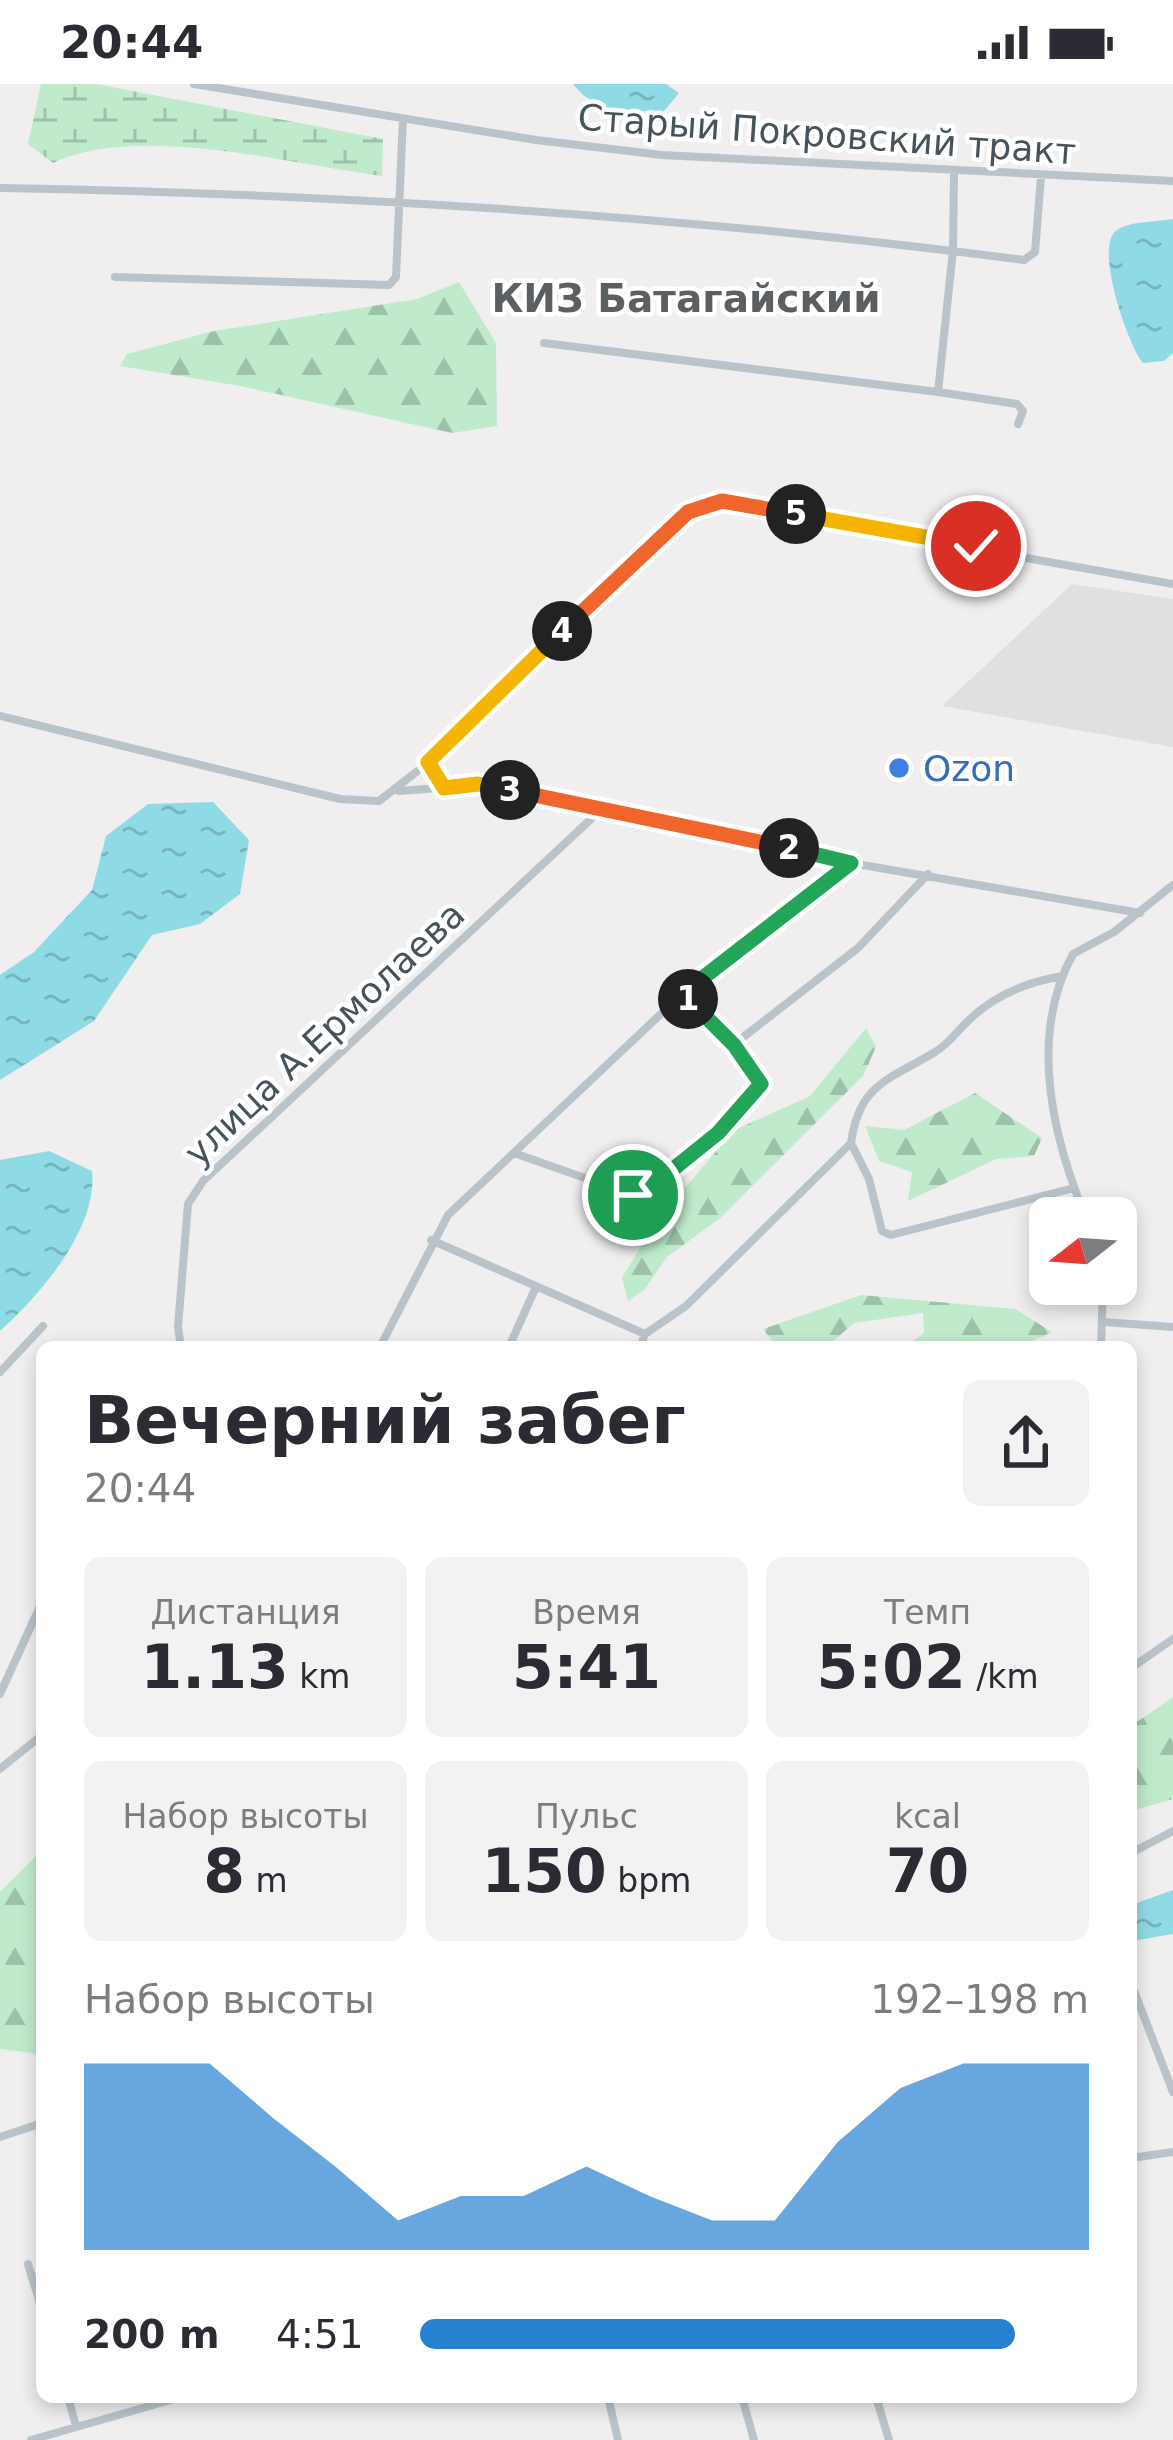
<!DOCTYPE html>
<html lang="ru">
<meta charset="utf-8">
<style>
:root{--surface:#fff;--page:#f2f2f3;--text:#2b2b33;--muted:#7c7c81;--accent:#2781d1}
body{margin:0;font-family:"DejaVu Sans",sans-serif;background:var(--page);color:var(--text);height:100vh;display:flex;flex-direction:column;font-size:45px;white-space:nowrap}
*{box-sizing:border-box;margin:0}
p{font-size:39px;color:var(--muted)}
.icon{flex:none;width:66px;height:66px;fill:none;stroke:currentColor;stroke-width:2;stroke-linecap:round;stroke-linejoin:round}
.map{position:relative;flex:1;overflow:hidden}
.sheet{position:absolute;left:36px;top:1257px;width:1101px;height:1062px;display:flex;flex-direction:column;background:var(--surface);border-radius:18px;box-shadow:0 6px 18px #0003}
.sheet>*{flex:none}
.needle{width:78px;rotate:253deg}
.buttons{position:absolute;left:1029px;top:1113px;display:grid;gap:24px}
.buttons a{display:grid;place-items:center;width:108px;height:108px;border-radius:18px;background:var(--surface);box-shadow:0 6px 18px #0003;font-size:60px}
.pin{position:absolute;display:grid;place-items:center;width:102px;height:102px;color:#fff;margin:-51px;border:6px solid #fff;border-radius:50%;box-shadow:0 3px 12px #0007}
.km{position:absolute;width:60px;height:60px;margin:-30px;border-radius:50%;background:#222;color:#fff;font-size:33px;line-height:60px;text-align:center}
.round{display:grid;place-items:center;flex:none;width:126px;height:126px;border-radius:18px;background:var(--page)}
.head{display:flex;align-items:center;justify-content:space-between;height:204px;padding:0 48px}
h1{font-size:66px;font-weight:700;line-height:90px}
.figures{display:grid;grid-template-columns:repeat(3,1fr);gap:18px;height:204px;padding:12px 48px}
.figures div{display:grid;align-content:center;border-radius:18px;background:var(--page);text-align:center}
.figures b{font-size:60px;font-weight:700}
.figures small{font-size:33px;font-weight:400}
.figures p{font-size:33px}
.chart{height:336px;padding:24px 48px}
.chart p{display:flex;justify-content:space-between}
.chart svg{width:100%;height:216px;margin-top:12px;fill:var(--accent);opacity:.7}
ul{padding:0 48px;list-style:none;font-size:39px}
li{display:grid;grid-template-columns:192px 144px 1fr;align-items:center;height:90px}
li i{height:30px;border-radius:15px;background:var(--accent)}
.status{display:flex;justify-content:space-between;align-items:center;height:84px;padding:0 60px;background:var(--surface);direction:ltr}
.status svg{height:33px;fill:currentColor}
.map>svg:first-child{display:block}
.education{fill:#e1dfdf}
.forest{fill:url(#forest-firs)}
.wetland{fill:url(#wetland-marsh)}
.water{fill:url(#water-ripples)}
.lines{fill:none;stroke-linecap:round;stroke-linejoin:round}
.minor{stroke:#bac3ca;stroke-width:8}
.split-1-casing{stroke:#fff;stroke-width:24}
.split-2-casing{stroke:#fff;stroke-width:24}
.split-3-casing{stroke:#fff;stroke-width:24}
.split-4-casing{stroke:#fff;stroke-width:24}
.split-5-casing{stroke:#fff;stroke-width:24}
.split-6-casing{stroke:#fff;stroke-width:24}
.split-1{stroke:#22a559;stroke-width:15}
.split-2{stroke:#22a559;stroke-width:15}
.split-3{stroke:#f0652b;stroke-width:15}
.split-4{stroke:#f5b400;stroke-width:15}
.split-5{stroke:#f0652b;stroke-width:15}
.split-6{stroke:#f5b400;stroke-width:15}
.shop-dot{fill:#3f7fe0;stroke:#fff;stroke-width:4.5}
.labels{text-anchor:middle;stroke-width:9;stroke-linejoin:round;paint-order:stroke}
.street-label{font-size:36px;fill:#47535a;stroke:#fff}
.shop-label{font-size:36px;fill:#366cbe;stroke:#fff;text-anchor:start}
.neighbourhood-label{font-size:39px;font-weight:bold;fill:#5b5f62;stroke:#fff}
</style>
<div class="status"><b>20:44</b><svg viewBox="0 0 49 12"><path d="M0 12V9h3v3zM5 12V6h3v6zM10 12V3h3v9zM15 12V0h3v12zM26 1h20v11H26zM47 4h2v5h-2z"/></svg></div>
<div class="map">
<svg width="1173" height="2356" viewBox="0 0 1173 2356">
<defs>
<pattern id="forest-firs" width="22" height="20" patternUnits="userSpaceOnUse" patternTransform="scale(3)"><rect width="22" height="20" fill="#bfebcc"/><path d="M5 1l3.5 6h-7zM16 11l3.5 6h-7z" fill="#9dc1a9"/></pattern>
<pattern id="wetland-marsh" width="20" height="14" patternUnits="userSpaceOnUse" patternTransform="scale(3)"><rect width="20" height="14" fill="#bfebcc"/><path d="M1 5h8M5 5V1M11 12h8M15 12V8" fill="none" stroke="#9dc1a9"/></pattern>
<pattern id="water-ripples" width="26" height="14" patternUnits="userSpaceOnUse" patternTransform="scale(3)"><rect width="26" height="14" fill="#8fdbe5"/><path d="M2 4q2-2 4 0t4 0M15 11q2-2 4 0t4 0" fill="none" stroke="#77b4bd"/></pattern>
</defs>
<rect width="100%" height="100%" fill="#f0eeee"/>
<path class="education" d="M1072,500L1173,515V663L942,622Z"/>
<path class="forest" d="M459,198L496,259L497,342L452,349L240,302L120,282L127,270L214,247L417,215Z
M866,944L876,963L863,992L719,1135L667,1173L644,1206L628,1217L622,1194L654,1140L724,1058L739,1044L810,1012Z
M975,1009L1042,1054L1034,1072L996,1075L908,1117L912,1088L879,1077L865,1042L904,1046Z
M861,1211L1015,1225L1052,1248L1020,1263H906L924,1249L923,1229L854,1239L830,1260L816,1263H777L763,1245Z
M1173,1613V1715L1131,1727V1642Z
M42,1766V1970L0,1965V1808Z"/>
<path class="wetland" d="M41,0H96L383,55L382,92C290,80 136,39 53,79L28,60Z"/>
<path class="water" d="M573,0H666L679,9L664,27C627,27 598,31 573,0Z
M1173,135V269L1164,277L1143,279C1128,261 1093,161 1117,146C1130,137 1157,138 1173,135Z
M213,718L249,756L240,810L200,840L152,851L94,937L0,996V891L34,868L92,806L106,752L148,720Z
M49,1067L92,1087C98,1144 41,1210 0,1247V1076Z
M1173,1806V1850L1132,1857L1131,1821Z"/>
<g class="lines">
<path class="minor" d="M194,0L536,56L662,71L1173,97
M0,104C342,110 685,132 1024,176L1035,168L1041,93
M115,193L389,201L396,193L403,35
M544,259L938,308L953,166L954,89
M938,308L1017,320L1023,327L1018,340
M0,632L340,715L379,717L429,678L665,447L711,418L1173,500
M429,678L443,703
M399,707L478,701L605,722L851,779L1140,829
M733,961L858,864L928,790
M851,1059L869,1095L882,1147L891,1151L1074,1104
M514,1069L633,1111L647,1107L718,1049L761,1001L758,989L683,910
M1086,1134C1052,1052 1028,952 1073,870L1114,848L1173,801
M431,1156L645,1250
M1104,1238L1173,1243
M181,1263L178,1243L188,1120L203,1097L605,722
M380,1263L448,1131L682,910L850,780
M509,1263L535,1205
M640,1263L645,1250L686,1222L851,1059C859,999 891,995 935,968C949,960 957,947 969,936C995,911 1027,898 1062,892
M1101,1263L1103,1200
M0,1288L43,1242
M1131,1584L1173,1555
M0,1610L42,1518
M0,1685L42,1651
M1131,1769L1173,1747
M1131,1899L1173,2008
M0,2053L42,2039
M1131,2074L1173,2068
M28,2180L42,2226
M68,2313L76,2342
M608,2313L618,2356
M742,2313L754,2356
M876,2313L889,2356
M31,2356L181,2313"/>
</g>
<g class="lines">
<g class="split-1-casing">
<path id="split-1" d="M633,1111L646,1107L718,1049L761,1000L734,961L688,915"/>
</g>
<g class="split-2-casing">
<path id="split-2" d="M688,915L682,910L851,779L789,764"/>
</g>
<g class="split-3-casing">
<path id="split-3" d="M510,706L789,764"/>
</g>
<g class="split-4-casing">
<path id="split-4" d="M510,706L478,700L444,704L428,678L562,547"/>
</g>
<g class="split-5-casing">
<path id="split-5" d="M562,547L688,428L722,417L796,430"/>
</g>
<g class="split-6-casing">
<path id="split-6" d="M796,430L976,462"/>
</g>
<use href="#split-1" class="split-1"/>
<use href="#split-2" class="split-2"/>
<use href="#split-3" class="split-3"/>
<use href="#split-4" class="split-4"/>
<use href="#split-5" class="split-5"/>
<use href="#split-6" class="split-6"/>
</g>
<circle class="shop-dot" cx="899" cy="684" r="12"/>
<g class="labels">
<g class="street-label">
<text transform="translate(827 50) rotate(4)" y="13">Старый Покровский тракт</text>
<text transform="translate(324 949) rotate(-43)" y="13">улица А.Ермолаева</text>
</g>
<g class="shop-label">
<text x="923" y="697">Ozon</text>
</g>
<g class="neighbourhood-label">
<text x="686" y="228">КИЗ Батагайский</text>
</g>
</g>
</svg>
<div class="buttons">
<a><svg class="needle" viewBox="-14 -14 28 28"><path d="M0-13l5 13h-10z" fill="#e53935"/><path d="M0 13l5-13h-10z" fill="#7c7c81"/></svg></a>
</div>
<div class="pin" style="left:633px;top:1111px;background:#1e9e55"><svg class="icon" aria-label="arrive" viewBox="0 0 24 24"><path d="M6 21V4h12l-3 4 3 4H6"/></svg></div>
<div class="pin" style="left:976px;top:462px;background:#d93025"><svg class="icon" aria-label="check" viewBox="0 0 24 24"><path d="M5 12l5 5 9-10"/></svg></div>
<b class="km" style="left:688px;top:915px">1</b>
<b class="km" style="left:789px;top:764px">2</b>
<b class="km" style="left:510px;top:706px">3</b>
<b class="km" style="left:562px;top:547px">4</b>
<b class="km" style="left:796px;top:430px">5</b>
<section class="sheet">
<div class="head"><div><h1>Вечерний забег</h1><p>20:44</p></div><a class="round"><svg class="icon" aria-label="share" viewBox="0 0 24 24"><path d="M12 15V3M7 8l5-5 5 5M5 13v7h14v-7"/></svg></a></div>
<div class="figures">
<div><p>Дистанция</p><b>1.13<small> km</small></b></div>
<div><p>Время</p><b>5:41</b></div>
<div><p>Темп</p><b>5:02<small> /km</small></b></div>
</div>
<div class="figures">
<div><p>Набор высоты</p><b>8<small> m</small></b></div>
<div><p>Пульс</p><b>150<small> bpm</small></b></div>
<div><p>kcal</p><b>70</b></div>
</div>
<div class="chart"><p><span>Набор высоты</span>192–198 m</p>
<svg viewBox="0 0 160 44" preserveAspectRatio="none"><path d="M0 44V6L10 6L20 6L30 17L40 27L50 38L60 33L70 33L80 27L90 33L100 38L110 38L120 22L130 11L140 6L150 6L160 6V44z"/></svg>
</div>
<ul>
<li><b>200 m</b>4:51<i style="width:89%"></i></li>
</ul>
</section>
</div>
